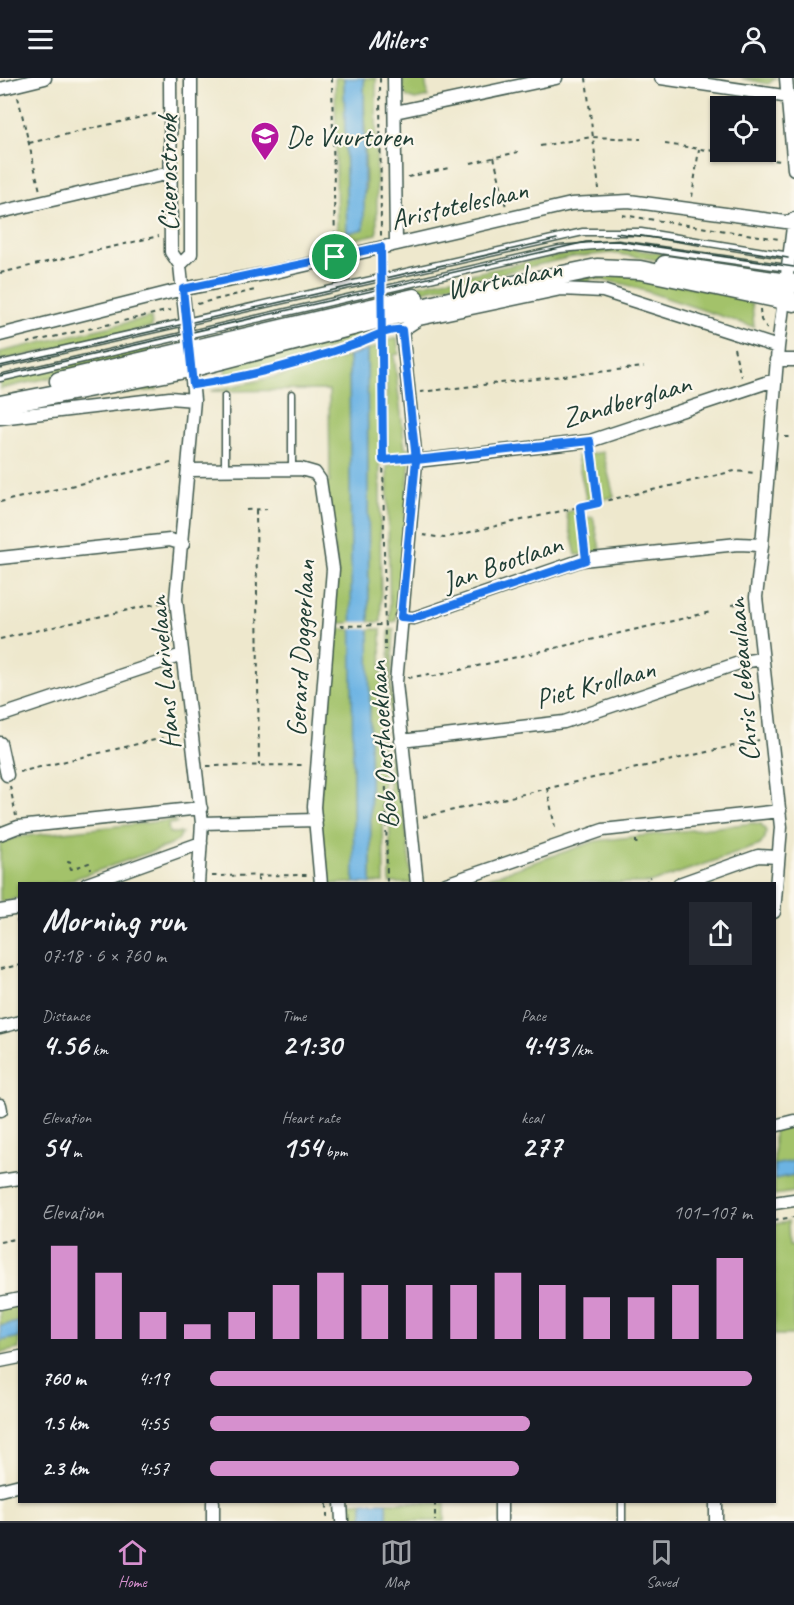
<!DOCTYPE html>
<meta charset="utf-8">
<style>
:root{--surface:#171b24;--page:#242831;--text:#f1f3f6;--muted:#9ea1a6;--line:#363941;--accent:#d690ce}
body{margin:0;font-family:Caveat,sans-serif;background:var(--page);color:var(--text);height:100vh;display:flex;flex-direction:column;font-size:22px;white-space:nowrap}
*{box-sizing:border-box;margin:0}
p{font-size:20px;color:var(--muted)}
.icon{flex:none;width:33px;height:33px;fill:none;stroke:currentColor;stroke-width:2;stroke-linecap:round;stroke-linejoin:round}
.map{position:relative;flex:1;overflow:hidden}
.panel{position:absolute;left:18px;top:804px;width:758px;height:621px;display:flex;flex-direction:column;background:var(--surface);border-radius:0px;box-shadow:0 2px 4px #0004}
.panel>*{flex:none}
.fabs{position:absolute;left:710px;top:18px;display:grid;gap:12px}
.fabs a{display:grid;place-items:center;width:66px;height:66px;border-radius:0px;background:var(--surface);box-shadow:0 2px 4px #0004;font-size:30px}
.pin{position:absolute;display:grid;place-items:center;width:51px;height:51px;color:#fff;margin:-26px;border:3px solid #fff;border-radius:50%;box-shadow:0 2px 6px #0007}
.round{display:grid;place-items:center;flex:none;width:63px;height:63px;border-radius:0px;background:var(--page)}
.head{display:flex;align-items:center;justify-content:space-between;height:102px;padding:0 24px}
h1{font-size:33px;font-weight:800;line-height:45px}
.stats{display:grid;grid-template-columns:repeat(3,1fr);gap:9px;height:102px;padding:6px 24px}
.stats div{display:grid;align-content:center}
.stats b{font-size:30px;font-weight:800}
.stats small{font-size:16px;font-weight:400}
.stats p{font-size:16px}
.chart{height:168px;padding:12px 24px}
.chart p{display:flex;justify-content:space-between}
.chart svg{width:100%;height:108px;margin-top:6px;stroke:var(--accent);stroke-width:6}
ul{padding:0 24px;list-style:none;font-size:20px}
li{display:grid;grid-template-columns:96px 72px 1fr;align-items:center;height:45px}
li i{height:15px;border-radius:8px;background:var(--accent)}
header{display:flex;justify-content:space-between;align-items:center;height:78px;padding:0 24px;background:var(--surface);font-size:27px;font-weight:800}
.tab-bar{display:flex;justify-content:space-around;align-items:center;height:84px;border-top:2px solid var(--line);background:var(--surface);font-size:16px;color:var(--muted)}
.tab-bar a{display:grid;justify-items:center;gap:3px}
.tab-bar .on{color:var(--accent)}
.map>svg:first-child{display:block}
.green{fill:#a3c26a;stroke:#61804f;stroke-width:1.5}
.water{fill:#6cb3e3;stroke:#46788c;stroke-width:1.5}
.pier{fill:#eee8cd}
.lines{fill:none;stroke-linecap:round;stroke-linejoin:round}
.lane-casing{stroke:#3e574b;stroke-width:9}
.street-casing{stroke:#3e574b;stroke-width:15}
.secondary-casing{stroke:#3e574b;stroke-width:21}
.path{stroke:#3e574b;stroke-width:2;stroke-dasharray:4.5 4.5;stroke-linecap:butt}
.lane{stroke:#fff;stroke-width:6}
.street{stroke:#fff;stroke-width:12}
.secondary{stroke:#fff;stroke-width:18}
.tram{stroke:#1f3d34;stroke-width:1.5}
.route-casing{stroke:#fff;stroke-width:12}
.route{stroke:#1a73e8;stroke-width:8}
.labels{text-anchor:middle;stroke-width:4.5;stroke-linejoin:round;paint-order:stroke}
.poi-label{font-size:28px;fill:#1f3d34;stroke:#fbf7ec;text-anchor:start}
.street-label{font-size:28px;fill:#1f3d34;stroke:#fbf7ec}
</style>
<header><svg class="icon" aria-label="menu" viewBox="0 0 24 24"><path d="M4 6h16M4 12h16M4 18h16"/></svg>Milers<svg class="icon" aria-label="person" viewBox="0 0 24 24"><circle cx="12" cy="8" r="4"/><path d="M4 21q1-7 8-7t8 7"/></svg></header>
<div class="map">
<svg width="794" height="1443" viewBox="0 0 794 1443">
<rect width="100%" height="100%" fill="#fbf7ec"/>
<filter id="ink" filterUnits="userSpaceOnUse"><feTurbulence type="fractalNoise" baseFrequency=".0167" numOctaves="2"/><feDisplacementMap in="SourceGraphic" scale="12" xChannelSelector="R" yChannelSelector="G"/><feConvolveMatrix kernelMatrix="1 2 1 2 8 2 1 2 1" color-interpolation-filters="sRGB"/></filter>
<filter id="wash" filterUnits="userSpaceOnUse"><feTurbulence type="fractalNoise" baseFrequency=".008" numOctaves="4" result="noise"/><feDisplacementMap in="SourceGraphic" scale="24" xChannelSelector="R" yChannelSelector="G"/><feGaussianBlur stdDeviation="1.35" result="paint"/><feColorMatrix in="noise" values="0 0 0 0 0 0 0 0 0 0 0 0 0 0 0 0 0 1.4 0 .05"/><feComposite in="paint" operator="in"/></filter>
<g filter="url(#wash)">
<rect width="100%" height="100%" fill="#eee8cd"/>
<path class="green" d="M335,0H344L347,154L366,112L364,0H376L377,156L337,165Z
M403,0H425L428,19L415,22L407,19L403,12Z
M741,0H776L768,6Z
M615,169L753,188V196L611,175L572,179L388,221L387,214L579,173Z
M599,194L638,197L748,221V225L752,226L754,249L624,206L590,200V205H558Z
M151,239L152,249L0,283V274Z
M367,250L370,257L295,283L226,298L225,287Z
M397,260L399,276L394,277L405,370H410V376L390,378L387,376L386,263Z
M153,266L154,276L0,311V302Z
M379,268L381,544H369L367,272Z
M349,278L352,545H339L338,539L333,538L337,490L326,405L330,404L329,312L211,313L293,295Z
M156,301L157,312L64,321V326L16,331Z
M603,374L614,419L599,422L597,409L595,410V423L587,425L577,378Z
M410,382L396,543L390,544L387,388Z
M579,431L580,441L593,439L601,475L576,477L566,434Z
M339,551H352L354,805L326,806L319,729L332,556H339Z
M369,551H381L384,805H371Z
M394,551L391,607L396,661L390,662L389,552Z
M395,667L397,669L412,805H390L389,670Z
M173,742L177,745L168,746L169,755H182L178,762L171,767L62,805L20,806L19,820L0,824V765L17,759Z
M753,745L761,746L766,753L765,760L760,767L650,805H474L596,763Z
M794,1048V1083L774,1087V1053Z
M794,1097V1114L774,1117V1101Z
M788,1144L789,1167H794V1257H774V1146Z
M19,1226V1244L0,1248V1231Z
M19,1259V1271L0,1275V1263Z
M348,1424H363V1443H349Z
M387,1424H445V1443H387Z"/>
<path class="water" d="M344,0H364V151L347,155Z
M367,272L371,806L354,805L349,278Z
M794,1083V1097L774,1101V1087Z
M19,1244V1259L0,1263V1248Z
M363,1424H387V1443H363Z"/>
<path class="pier" d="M349,544H372V551H349Z"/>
</g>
<g filter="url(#ink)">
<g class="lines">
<g class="lane-casing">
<path id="lane" d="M0,286L583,154H641L790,178
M0,300L560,171L618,166L794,191
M225,318V392
M292,391V316
M622,1443V1424"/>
</g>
<g class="street-casing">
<path id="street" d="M170,0L171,174L180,187L194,322L176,521L202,745L198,806
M394,0L396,166
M661,0L790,19
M786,0L794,91
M0,11L45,0
M395,34L556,0
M0,134L170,95
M180,187L191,176V0
M0,257L183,211L275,194L571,126L629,123L793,145
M776,282H794
M0,340L170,320L194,322
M416,383L590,363L774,302
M189,392L301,391L315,395L320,402L333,491L314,729L321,806
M0,480L170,462L183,466
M401,539L414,540L582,482L738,466L762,467
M0,638L182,577
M401,663L564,644L742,584L761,581
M0,665L7,697
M202,745L316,742
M0,756L18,749L201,730
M87,806L201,765
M417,806L396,605L416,383L402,252L419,241L561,211L603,213L778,269
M446,806L603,752L780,733
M679,806L758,778L778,779
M0,833L20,830
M774,834L781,749L756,519L762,467L778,269L794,141
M0,949L20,944
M0,1027L1,1032
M774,1048L794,1043
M0,1103L20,1100
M774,1125L794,1122
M0,1225L20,1221
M0,1283L20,1279
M0,1412L20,1407
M213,1424V1443
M341,1424L342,1443
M501,1424V1443
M716,1424V1443"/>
</g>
<g class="secondary-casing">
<path id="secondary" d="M665,187L794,206
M59,303L414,220
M0,327L190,290L500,210L597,190L640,192L794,224"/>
</g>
<path class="path" d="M332,0L335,168
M380,0L381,158
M586,0L599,111
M18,19L40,113
M29,65L159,35
M665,66L729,75
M540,68L592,59L641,61
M748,78L780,83
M494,79L506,129
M471,85L518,74
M408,99L449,90
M692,119L699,71
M622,137L779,161
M0,195L159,158
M197,226L255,212
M760,231L761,242L767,251
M382,256L385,572
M27,265L171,232
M734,270L741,299
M204,306L296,287L364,263
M420,314L644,289
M785,359H794
M592,374L598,425
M383,382L404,380
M0,424L175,384
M581,429L585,468
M246,432L267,431
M256,432L259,687
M423,457L444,460L735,393L755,395
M732,527L744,524
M340,548L386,547
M0,561L164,524
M408,600L429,596L430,599L711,534
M385,637L387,806
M207,688L306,687
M19,694L180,656
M10,708L16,738
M547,710L556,754
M423,739L759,662
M636,762V765L642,764
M71,784L68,783L71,791L89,785L91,791
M212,798L308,797
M258,798V806
M648,806L646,801L650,799
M17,842L20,854
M0,891L20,887
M774,1142L794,1139
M0,1164L20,1160
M435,1424V1443
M327,1426V1443"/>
<use href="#lane" class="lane"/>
<use href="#street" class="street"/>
<use href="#secondary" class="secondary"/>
<path class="tram" d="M616,155L702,166
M729,170L788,180
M0,288L557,161
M0,298L586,164L617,163L794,189"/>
</g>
</g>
<g class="lines" filter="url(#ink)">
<g class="route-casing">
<path id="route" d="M335,179L183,211L193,307C250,299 304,284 358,265C371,260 389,250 402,252L416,382L401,539L414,540L586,482L580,429L598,425L590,363L416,382V379L383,382C383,311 381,240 381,169L335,179"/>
</g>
<use href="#route" class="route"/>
</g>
<defs>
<g id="school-pin" transform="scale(1.5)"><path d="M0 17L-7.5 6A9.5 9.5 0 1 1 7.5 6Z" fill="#b5179e" stroke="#fbf7ec"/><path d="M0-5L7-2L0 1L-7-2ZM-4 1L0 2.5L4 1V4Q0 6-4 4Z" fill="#fff"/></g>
</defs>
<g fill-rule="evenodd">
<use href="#school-pin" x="265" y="58"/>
</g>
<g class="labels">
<g class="poi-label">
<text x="286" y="68">De Vuurtoren</text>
</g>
<g class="street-label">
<text transform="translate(167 95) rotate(-90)" y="10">Cicerostrook</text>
<text transform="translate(459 126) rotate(-13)" y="10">Aristoteleslaan</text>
<text transform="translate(504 200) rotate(-11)" y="10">Wartnalaan</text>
<text transform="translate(626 322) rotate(-16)" y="10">Zandberglaan</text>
<text transform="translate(502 484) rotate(-19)" y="10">Jan Bootlaan</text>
<text transform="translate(300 570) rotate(-87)" y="10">Gerard Doggerlaan</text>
<text transform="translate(163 595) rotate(-95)" y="10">Hans Larivelaan</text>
<text transform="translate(742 602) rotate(-95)" y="10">Chris Lebeaulaan</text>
<text transform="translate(595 605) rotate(-15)" y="10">Piet Krollaan</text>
<text transform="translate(382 667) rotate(-94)" y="10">Bob Oosthoeklaan</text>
</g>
</g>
</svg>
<div class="fabs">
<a><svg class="icon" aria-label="locate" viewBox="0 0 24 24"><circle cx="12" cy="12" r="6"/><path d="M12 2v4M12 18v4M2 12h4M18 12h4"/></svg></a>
</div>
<div class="pin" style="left:335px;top:179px;background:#1e9e55"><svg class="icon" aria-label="arrive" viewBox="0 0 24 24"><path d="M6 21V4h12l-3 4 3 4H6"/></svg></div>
<section class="panel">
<div class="head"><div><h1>Morning run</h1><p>07:18 · 6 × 760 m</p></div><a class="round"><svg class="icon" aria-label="share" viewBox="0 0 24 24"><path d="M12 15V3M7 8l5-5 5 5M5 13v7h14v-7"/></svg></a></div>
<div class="stats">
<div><p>Distance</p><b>4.56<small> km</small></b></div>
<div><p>Time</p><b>21:30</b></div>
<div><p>Pace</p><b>4:43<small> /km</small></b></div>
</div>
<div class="stats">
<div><p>Elevation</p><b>54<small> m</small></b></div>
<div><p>Heart rate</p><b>154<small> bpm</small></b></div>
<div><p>kcal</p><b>277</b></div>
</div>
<div class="chart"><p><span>Elevation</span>101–107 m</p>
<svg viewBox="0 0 160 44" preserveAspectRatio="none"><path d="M5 44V6M15 44V17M25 44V33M35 44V38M45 44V33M55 44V22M65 44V17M75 44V22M85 44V22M95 44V22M105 44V17M115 44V22M125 44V27M135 44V27M145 44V22M155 44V11"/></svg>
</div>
<ul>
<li><b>760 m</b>4:19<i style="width:100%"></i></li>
<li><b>1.5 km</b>4:55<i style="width:59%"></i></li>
<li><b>2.3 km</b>4:57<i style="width:57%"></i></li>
</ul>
</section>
</div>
<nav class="tab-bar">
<a class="on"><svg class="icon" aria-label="home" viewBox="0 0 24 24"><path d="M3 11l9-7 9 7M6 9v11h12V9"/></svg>Home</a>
<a><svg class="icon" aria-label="map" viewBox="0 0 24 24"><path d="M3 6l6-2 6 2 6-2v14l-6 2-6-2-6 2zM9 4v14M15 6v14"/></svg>Map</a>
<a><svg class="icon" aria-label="saved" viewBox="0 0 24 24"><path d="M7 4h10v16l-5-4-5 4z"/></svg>Saved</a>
</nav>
